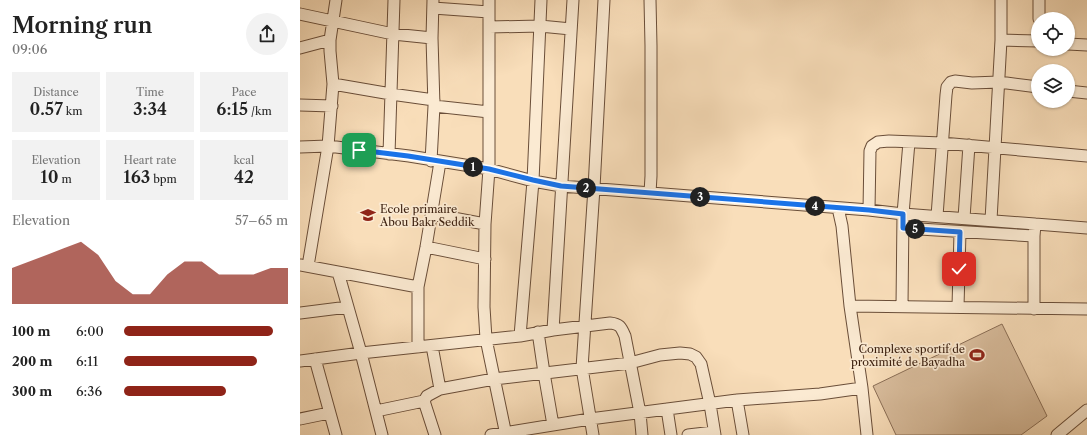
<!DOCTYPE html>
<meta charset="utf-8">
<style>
:root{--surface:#fff;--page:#f2f2f2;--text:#222;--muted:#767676;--accent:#8f2418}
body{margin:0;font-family:"Libre Caslon Text",serif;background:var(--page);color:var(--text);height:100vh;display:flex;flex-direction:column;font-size:15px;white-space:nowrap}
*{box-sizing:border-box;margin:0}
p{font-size:13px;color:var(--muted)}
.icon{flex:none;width:22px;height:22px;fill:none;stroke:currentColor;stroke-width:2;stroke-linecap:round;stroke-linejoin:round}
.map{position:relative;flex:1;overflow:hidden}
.panel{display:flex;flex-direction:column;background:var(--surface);width:300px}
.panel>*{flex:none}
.controls{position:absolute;left:731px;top:12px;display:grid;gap:8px}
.controls a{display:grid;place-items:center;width:44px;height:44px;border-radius:50%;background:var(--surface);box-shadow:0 1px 3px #0004;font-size:20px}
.pin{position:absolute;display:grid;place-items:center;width:34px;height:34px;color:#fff;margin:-17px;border-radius:8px;box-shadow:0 2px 6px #0006}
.km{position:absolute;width:20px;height:20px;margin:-10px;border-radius:50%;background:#222;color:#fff;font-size:11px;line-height:20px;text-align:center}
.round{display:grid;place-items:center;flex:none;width:42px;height:42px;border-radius:21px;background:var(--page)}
.head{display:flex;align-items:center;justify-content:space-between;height:68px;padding:0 12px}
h1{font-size:22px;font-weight:600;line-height:30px}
.metrics{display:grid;grid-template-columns:repeat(3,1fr);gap:6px;height:68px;padding:4px 12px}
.metrics div{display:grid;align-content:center;border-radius:0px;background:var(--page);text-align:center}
.metrics b{font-size:17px;font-weight:600}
.metrics small{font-size:11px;font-weight:400}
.metrics p{font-size:11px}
.chart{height:112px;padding:8px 12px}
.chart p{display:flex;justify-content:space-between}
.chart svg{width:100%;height:72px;margin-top:4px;fill:var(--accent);opacity:.7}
ul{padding:0 12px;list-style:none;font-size:13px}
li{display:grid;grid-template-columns:64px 48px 1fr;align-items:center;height:30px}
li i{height:10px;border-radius:5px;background:var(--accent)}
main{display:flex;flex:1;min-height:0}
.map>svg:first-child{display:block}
.green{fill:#d9bd9d;stroke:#8a6e56}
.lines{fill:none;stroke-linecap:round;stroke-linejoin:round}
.minor-casing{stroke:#6a4e39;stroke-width:13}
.minor{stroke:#fbead2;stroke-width:11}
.route-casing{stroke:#fff;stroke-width:8}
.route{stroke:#1a73e8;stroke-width:5}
.labels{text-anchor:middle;stroke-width:3.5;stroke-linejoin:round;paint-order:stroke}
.poi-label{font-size:11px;fill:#3a1e0e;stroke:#fbead2;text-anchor:start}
</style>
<main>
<section class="panel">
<div class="head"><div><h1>Morning run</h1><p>09:06</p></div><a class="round"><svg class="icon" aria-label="share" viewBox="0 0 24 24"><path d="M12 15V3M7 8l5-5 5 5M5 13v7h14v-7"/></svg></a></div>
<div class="metrics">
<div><p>Distance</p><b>0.57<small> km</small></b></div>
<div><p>Time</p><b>3:34</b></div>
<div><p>Pace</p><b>6:15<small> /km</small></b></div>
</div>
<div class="metrics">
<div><p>Elevation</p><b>10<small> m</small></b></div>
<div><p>Heart rate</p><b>163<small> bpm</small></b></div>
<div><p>kcal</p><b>42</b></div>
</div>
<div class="chart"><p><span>Elevation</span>57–65 m</p>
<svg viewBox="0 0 160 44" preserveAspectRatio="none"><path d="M0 44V22L10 18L20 14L30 10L40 6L50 14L60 30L70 38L80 38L90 26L100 18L110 18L120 26L130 26L140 26L150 22L160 22V44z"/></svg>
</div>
<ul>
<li><b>100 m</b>6:00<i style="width:91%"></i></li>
<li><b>200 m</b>6:11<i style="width:81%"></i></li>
<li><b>300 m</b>6:36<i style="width:62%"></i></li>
</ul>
</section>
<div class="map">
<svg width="787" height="435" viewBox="0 0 787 435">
<rect width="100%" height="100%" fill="#f9deba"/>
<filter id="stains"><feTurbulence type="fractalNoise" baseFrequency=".005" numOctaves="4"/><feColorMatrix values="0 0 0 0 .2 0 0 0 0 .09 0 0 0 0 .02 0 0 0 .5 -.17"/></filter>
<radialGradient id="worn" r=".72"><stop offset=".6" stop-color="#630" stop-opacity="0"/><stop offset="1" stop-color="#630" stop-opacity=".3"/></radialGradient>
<path class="green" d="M702,324L747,416L721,435H596L573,386Z"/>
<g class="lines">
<g class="minor-casing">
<path id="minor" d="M189,0V169L185,224L184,307L186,339L206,435
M701,0V40L738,41
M133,8L189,12
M0,14L93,34L132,38
M739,19V0
M189,27L240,26L271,29
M768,44L787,45
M0,48L30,40
M33,84L91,94L134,100
M768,91L787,93
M0,105L32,106
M134,106L189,112
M0,147L28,146L109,156L189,169L233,181L261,186L569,210L603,214L787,228
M89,154L94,0
M131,161L134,106L132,38L133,0
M350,193L351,176V46L350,0
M538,208L542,226L550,306L562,388L567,435
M569,210L570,151L572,146L578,142L589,141L642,143L787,156
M132,214L185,224
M637,216L646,95L647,87L651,82L655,81L672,83L699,82L738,87
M664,218L669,145
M691,220L701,40
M603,228L734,236L735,224
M126,247L185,259
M0,265L118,287L126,247L140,162
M8,266L28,146L33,84L30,51V40L36,0
M38,272L61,353L82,435
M550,306L787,309
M602,306L603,214L609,142
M658,307L660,232
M734,309V236
M0,313L48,307
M253,330L273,0
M238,332L244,373L253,425
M220,336L233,181L241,0
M132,346L140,389
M118,347V287
M15,359L36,435
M0,361L61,353L220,336L253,330L310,323C320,324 321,327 325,336L340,413L342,435
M437,400L443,435
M367,409L371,435
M76,411L124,401
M0,419L29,413
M135,435L124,401L127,396L140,389L194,379L330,363L360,355L380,353L390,354L396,357L401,364L410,404L415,435
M191,435L290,419L437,400L520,394L562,388
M293,435L282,368L294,188L304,0
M388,435L414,432
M757,435L787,410"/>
</g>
<use href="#minor" class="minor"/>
</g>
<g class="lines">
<g class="route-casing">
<path id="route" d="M59,150L108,156L189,169L233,180L261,186L569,210L603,214V228L660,232L659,269"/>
</g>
<use href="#route" class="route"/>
</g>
<defs>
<g id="school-bare" transform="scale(1.2)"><path d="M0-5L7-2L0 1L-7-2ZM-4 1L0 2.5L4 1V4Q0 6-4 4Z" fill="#8f2418" stroke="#fbead2" stroke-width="2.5" paint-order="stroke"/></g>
<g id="stadium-bare" transform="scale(1.2)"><path d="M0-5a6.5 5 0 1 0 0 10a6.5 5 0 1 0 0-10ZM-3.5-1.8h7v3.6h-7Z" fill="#8f2418" stroke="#fbead2" stroke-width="2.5" paint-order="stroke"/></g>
</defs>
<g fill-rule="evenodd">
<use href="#school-bare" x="68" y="215"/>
<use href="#stadium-bare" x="677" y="355"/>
</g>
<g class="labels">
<g class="poi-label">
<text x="80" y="213">Ecole primaire<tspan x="80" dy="13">Abou Bakr Seddik</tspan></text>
<text x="665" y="353" text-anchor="end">Complexe sportif de<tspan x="665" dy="13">proximité de Bayadha</tspan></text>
</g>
</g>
<rect width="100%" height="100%" filter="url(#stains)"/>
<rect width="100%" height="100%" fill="url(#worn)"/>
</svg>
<div class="controls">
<a><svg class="icon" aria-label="locate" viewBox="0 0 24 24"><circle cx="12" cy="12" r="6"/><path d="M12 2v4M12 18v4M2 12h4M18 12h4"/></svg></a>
<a><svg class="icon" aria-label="layers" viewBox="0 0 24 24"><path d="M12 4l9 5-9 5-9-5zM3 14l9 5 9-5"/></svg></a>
</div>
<div class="pin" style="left:59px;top:150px;background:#1e9e55"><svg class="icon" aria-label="arrive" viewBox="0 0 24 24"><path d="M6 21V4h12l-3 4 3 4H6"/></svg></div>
<div class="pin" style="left:659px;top:269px;background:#d93025"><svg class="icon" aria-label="check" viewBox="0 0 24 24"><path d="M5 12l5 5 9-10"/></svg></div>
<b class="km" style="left:173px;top:167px">1</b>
<b class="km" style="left:286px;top:188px">2</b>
<b class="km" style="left:400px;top:197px">3</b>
<b class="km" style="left:515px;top:206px">4</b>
<b class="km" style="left:615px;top:229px">5</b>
</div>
</main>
